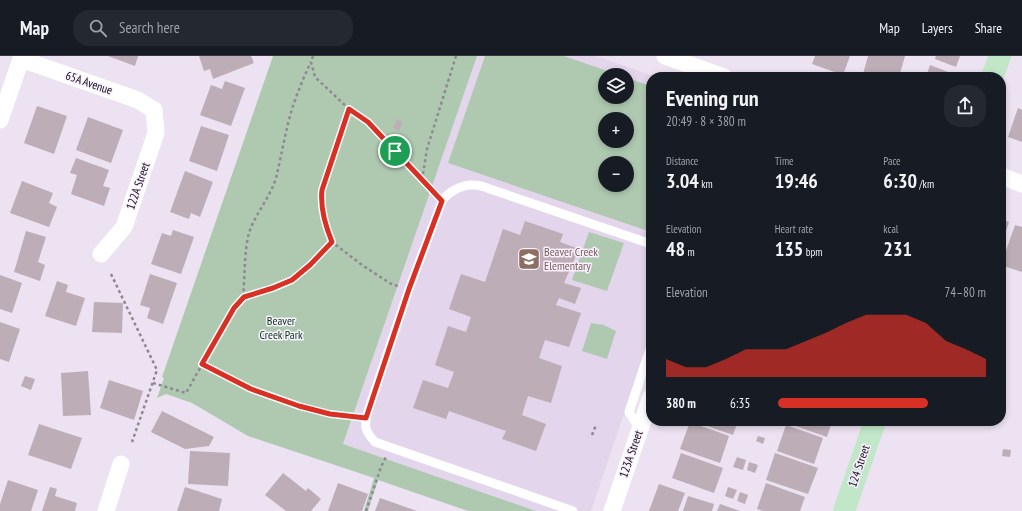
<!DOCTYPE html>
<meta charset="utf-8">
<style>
:root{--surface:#171b24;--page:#242831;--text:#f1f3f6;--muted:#9ea1a6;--line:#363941;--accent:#d93025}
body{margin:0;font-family:"PT Sans Narrow",sans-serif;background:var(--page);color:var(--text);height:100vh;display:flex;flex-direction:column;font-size:15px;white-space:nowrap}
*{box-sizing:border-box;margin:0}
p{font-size:13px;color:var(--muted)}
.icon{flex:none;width:22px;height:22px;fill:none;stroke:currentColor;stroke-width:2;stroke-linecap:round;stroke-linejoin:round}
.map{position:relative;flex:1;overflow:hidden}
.sheet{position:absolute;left:646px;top:16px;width:360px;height:354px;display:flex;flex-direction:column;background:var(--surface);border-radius:16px;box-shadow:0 2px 6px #0003}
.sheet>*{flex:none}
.fabs{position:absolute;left:598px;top:12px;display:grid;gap:8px}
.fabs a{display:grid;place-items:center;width:36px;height:36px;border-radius:50%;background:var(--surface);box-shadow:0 2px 6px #0003;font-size:20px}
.pin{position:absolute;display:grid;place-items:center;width:34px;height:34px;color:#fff;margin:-17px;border:2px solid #fff;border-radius:50%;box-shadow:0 1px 4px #0007}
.round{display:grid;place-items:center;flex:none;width:42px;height:42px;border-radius:16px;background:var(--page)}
.overview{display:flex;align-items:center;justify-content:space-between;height:68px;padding:0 20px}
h1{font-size:22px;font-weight:800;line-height:30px}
.figures{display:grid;grid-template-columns:repeat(3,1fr);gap:6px;height:68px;padding:4px 20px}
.figures div{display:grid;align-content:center}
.figures b{font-size:20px;font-weight:800}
.figures small{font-size:11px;font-weight:400}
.figures p{font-size:11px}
.chart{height:112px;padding:8px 20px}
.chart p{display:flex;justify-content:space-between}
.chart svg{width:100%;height:72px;margin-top:4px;fill:var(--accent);opacity:.7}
ul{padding:0 20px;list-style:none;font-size:13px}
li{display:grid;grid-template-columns:64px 48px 1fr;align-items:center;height:30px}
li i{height:10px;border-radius:5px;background:var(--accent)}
header{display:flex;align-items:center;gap:24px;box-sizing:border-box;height:56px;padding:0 20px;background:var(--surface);border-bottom:1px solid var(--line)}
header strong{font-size:19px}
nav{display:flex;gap:22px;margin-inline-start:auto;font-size:14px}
.search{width:280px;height:36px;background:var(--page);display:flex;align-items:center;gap:10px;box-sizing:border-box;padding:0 14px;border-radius:16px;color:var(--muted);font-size:15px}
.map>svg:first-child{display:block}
.built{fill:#e3d5eb;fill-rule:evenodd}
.green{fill:#afc9b1;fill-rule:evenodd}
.building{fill:#bdadb7}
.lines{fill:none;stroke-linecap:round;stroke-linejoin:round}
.path{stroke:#8f8892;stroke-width:2.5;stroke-dasharray:3 3;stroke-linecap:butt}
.lane{stroke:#fff;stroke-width:9}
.street{stroke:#fff;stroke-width:17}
.secondary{stroke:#c2e7c8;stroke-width:22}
.route-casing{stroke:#fff;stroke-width:8}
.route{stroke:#d93025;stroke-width:5}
.labels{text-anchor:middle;stroke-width:3;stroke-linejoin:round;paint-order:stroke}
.street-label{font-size:12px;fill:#141116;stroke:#faf0ff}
.education-label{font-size:12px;fill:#785e54;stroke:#faf0ff;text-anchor:start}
.park-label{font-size:12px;fill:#023913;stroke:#faf0ff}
</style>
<header>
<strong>Map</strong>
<div class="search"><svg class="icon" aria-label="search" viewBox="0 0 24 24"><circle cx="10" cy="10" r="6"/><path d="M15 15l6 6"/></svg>Search here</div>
<nav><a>Map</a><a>Layers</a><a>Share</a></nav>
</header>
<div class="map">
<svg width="1022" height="455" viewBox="0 0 1022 455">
<rect width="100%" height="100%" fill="#ece2f1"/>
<path class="built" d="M477,0H596L656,21H651V278L591,455H536L343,388ZM605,19H627V41H605ZM605,63H627V85H605ZM605,107H627V129H605Z"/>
<path class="green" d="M273,0H477L343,388L536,455H468L378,424L368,455H364L374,422L248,380L192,347L166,338L157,342L164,322L162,321Z
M485,0H564L619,19H605V41H627V22L651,30V176L448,107ZM605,63H627V85H605ZM605,107H627V129H605Z
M589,176L624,187L607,235L572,224Z
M591,267L604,269L616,275L607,303L582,295Z"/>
<path class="building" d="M108,0H138L135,10Z
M199,0H251L254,7L213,23L210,13L204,15Z
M815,0H850L843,19L812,8Z
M868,0H905L899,21H873L863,18Z
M936,0H960L956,11L935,3Z
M930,9L956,19L955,21H926Z
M225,25L245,32L231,70L200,59L211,29L222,33Z
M37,50L67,60L54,98L24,87Z
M1018,52L1022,54V86L1008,81Z
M88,61L123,74L111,107L76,94Z
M397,63L403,66L399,75L393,72Z
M201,70L229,79L217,115L189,105Z
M76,102L109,114L103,130L110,132L104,150L71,138L77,119L70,117Z
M185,115L213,126L200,161L191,157L189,163L170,156Z
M22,125L53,137L49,147L57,151L49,171L10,157Z
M1001,163L1009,166L1001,190Z
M525,165L563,178L560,186L579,193L564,227L581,232L575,248L559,242L556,249L581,257L569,291L545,284L539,302L562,310L551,347L528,340L522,359L546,368L536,395L502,383L506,375L449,355L446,363L413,352L423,324L448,332L454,316L435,309L448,270L466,276L471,261L449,253L461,218L485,226L503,173L520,179Z
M1015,169L1022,171V216L1001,209Z
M173,174L194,181L181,218L151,208L162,177L171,180Z
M26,175L46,181L38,206L45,209L40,225L14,216Z
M150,218L177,227L163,268L147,262L150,252L140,249Z
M0,219L22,227L12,257L0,253Z
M57,225L68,229L66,236L85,242L76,270L45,260Z
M94,246L123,247L122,277L92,276Z
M0,266L20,273L9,306L0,303Z
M88,315L91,359L63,360L61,317Z
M25,320L35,323L31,334L21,330Z
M109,324L143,335L134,364L100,352Z
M162,355L214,381L209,390L185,393L151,376Z
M693,365H738L733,379Z
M787,365H832L827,381L787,367Z
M690,366L729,380L720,407L680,393Z
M39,368L82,382L71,413L28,399Z
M786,369L823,382L814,408L777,395Z
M758,380L765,382L763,388L756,385Z
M1003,393L1011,394L1010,401L1002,400Z
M190,395L230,397L228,430L188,428Z
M681,397L723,412L714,437L672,422Z
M775,397L818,412L808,438L766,424Z
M737,401L746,404L743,414L733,411Z
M749,406L758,409L755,417L747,414Z
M283,417L306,435L308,432L321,443L311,455H286L265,439Z
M8,424L38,434L31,455H0V448Z
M338,427L368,438L362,455H328Z
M766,427L805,441L800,455H763L757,453Z
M659,428L685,437L678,455H649Z
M50,431L57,433L55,440L77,447L75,455H42Z
M185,431L222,443L219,455H177Z
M728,431L737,434L733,443L725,440Z
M740,436L748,439L745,448L737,445Z
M688,440L714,448L712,455H683Z
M380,442L417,455H375Z
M720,448L740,455H717Z"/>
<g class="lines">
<path class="path" d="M313,0L311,6L315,21L349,53L368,66L434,136
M422,124L427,93L456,0
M332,186C325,169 320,152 322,134L349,53
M111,218L157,314L132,386
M243,241C245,222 244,195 249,177C255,158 270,142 276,122C280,106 283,89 287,72C292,49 301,27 311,6
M202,308C218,316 235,326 251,333C285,347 320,357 355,361
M153,327L186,337L234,252L243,241L273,232L292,224L310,209L332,186L362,209L393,229L399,230
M592,379L596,369
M366,455L381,411L386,401"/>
<path class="lane" d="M640,374L629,356L651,290
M573,455L375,386C364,374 364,370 368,355L409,233L442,145C448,136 462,128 474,129C479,129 485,131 490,133L651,188"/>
<path class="street" d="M665,0L724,21
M21,3L138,44L154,54L156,77L124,171L101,198
M0,64L22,0
M1001,120L1022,128
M106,455L121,408
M612,455L651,341"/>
<path class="secondary" d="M992,21L1000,0
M844,455L875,365"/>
</g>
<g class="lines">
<g class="route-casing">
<path id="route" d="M349,53L368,66L442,145L409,233L366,362L330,358L299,350L251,333L202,308L234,252L244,241L273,232L292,224L310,209L332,186C325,169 320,152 322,134Z"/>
</g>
<use href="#route" class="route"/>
</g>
<defs>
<g id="school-square" transform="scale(1.15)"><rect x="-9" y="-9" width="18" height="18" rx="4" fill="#8d6e63" stroke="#faf0ff"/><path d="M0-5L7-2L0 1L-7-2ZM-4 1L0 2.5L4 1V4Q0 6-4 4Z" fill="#fff"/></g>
</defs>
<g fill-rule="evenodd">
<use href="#school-square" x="529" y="203"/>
</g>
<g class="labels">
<g class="street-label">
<text transform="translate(89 27) rotate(19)" y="4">65A Avenue</text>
<text transform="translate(138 130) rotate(-71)" y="4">122A Street</text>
<text transform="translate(631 398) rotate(-71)" y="4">123A Street</text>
<text transform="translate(859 410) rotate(-71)" y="4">124 Street</text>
</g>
<g class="education-label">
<text x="544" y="200">Beaver Creek<tspan x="544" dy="14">Elementary</tspan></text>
</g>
<g class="park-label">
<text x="281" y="269">Beaver<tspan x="281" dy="14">Creek Park</tspan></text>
</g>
</g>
</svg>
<div class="fabs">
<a><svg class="icon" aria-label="layers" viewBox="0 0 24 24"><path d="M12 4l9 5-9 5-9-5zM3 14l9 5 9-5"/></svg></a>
<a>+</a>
<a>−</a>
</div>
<div class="pin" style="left:395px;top:95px;background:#1e9e55"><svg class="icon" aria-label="arrive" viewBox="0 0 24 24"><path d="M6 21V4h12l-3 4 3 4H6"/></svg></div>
<section class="sheet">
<div class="overview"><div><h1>Evening run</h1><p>20:49 · 8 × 380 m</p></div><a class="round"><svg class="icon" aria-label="share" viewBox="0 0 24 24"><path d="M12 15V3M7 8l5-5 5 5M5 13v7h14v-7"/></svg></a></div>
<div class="figures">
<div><p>Distance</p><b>3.04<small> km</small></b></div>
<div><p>Time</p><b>19:46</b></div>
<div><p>Pace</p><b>6:30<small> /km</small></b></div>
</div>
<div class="figures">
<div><p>Elevation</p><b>48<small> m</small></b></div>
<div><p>Heart rate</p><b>135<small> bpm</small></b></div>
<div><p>kcal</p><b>231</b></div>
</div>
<div class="chart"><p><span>Elevation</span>74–80 m</p>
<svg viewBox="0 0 160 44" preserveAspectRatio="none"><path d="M0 44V33L10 38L20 38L30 33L40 27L50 27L60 27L70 22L80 17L90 11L100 6L110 6L120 6L130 11L140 22L150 27L160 33V44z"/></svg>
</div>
<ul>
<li><b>380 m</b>6:35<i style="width:72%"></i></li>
</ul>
</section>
</div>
